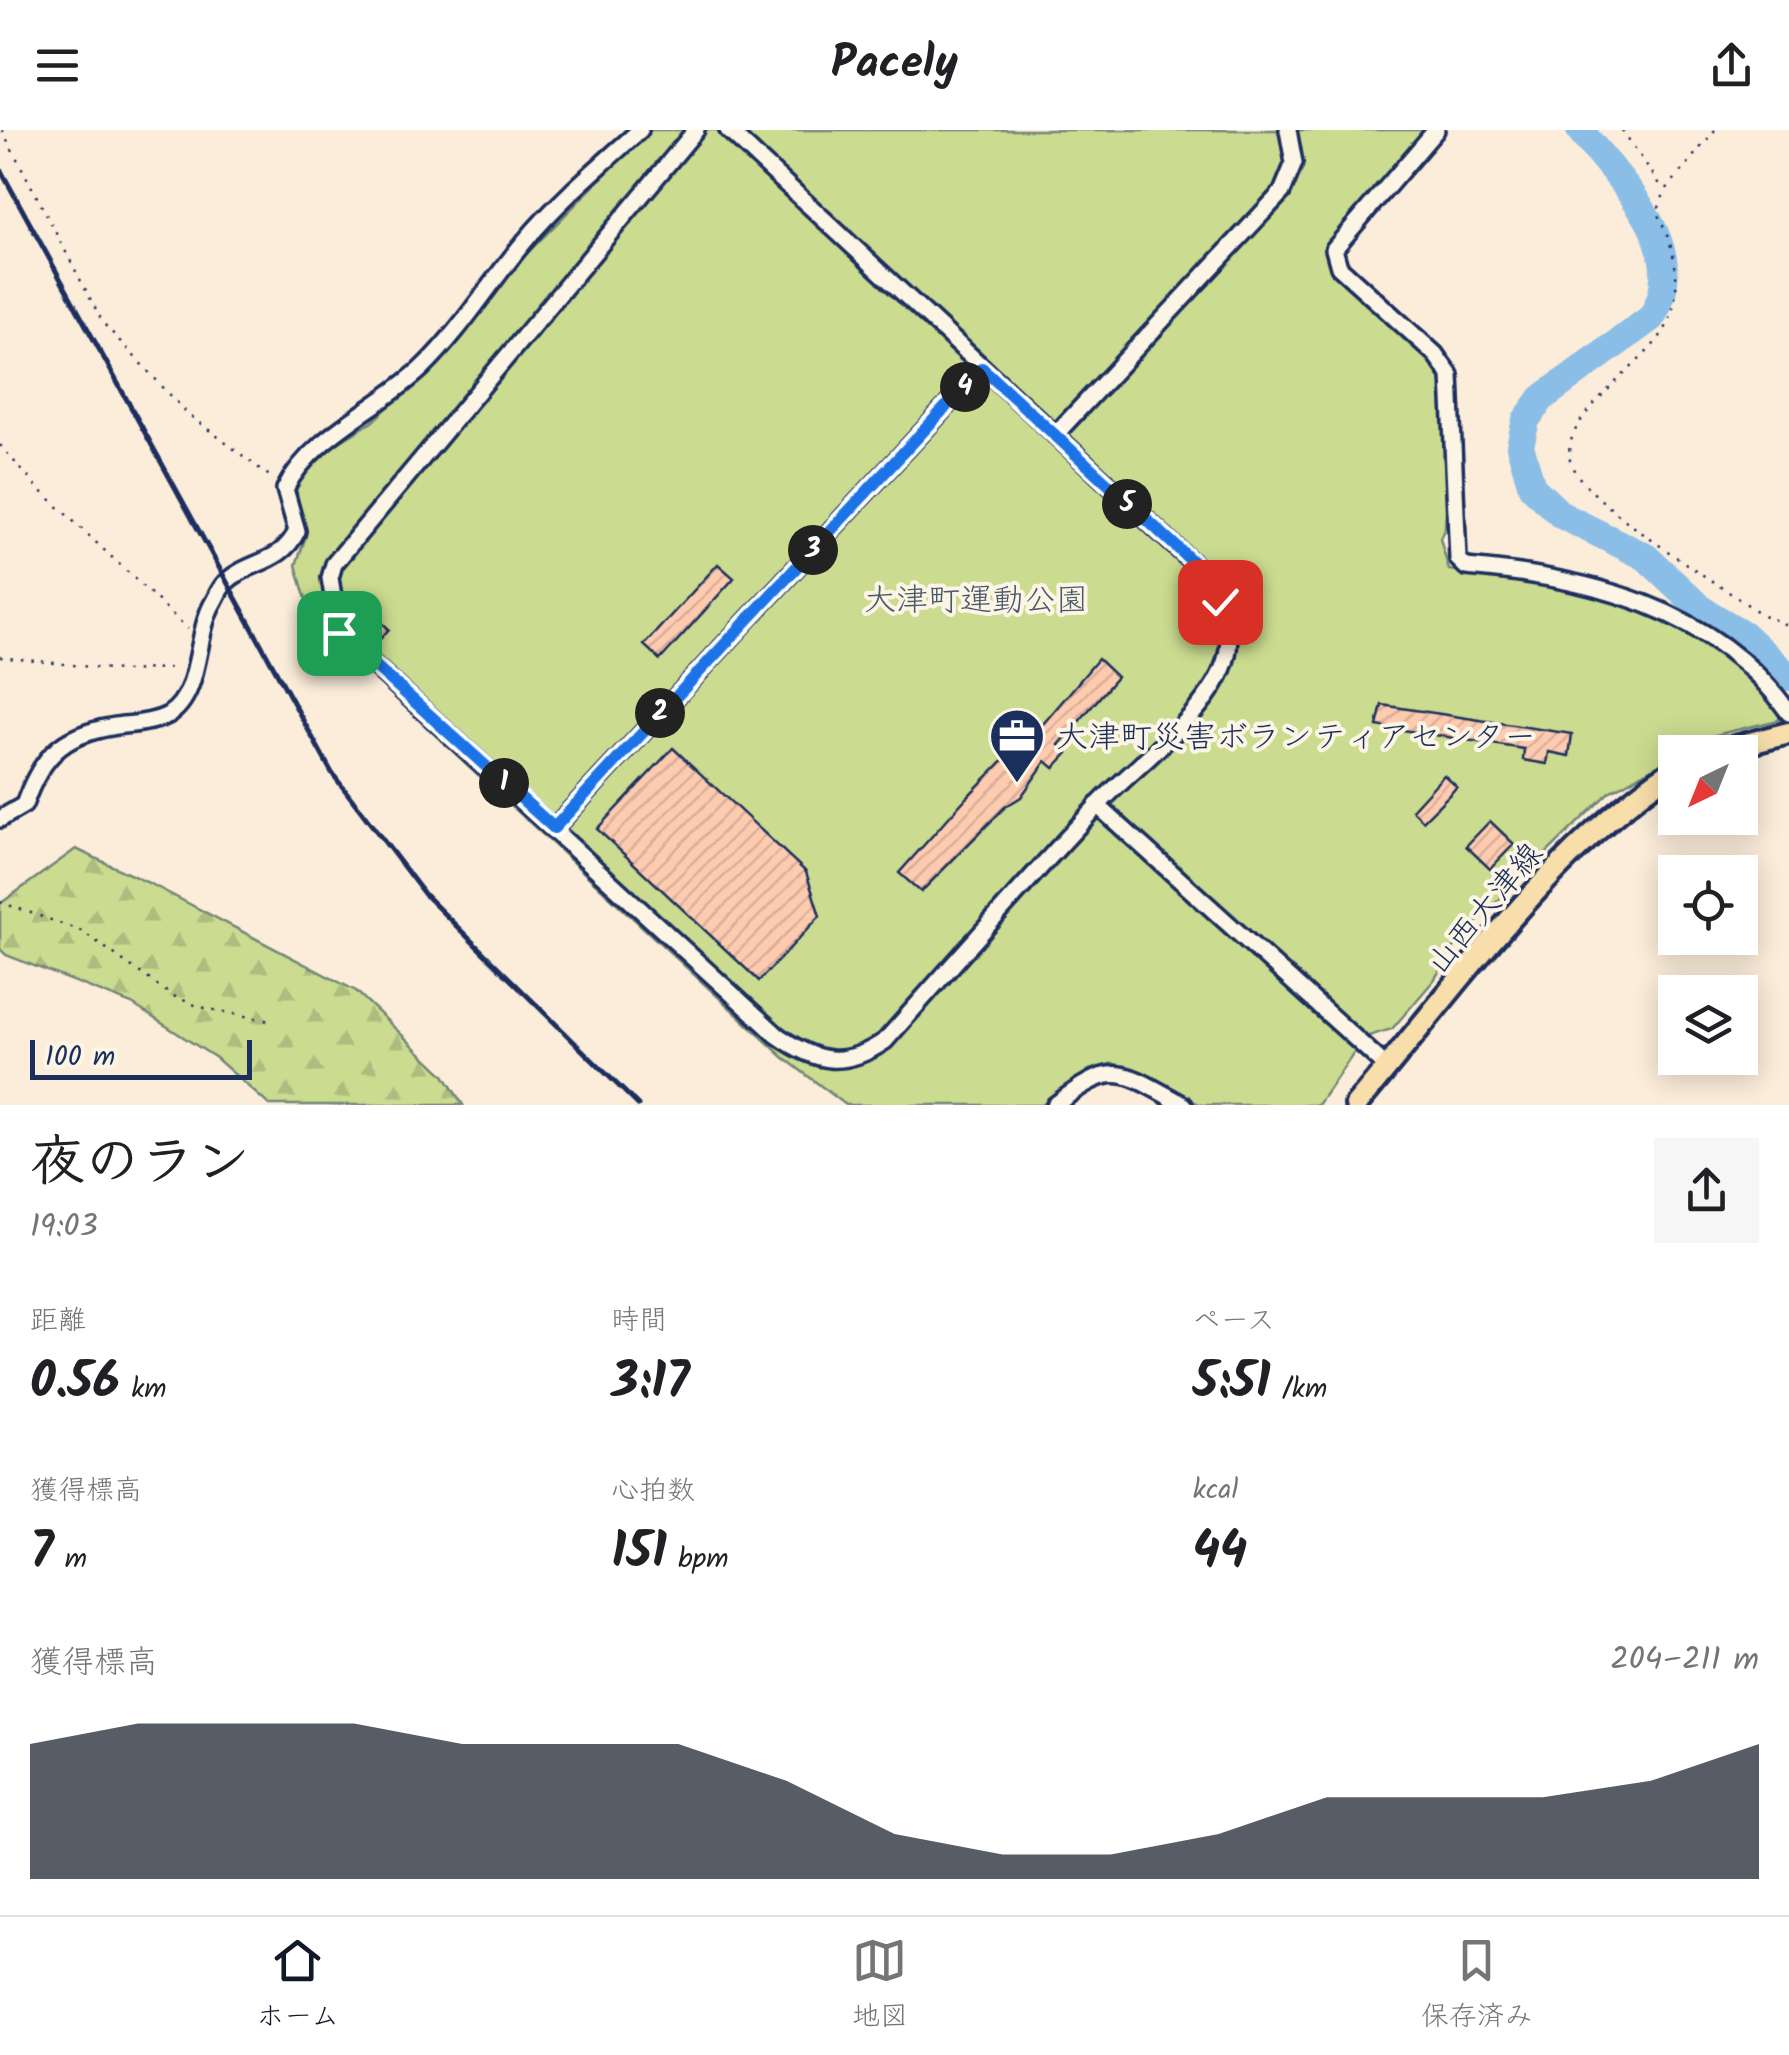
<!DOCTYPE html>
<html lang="ja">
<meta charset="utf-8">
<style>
:root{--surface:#fff;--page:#f6f6f6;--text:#202124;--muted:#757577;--line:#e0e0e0;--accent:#111827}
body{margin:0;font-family:Kalam,"Klee One",sans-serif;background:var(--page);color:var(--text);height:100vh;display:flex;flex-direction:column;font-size:38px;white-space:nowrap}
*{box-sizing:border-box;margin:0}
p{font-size:32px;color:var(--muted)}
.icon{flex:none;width:55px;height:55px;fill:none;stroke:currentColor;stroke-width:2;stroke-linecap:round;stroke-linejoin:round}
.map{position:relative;height:975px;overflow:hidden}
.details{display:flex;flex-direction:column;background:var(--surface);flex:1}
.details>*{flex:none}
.needle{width:65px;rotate:223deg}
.fabs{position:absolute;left:1658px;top:605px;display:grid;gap:20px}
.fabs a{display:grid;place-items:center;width:100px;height:100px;border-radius:0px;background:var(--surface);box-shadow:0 5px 25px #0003;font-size:50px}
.scale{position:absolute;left:30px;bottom:25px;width:222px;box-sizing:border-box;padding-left:10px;border:5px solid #1b2f5e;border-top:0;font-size:28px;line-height:35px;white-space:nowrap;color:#1b2f5e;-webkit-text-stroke:8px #fcf5e5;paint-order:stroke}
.pin{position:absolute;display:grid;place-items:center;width:85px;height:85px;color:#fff;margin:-42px;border-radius:20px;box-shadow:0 5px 15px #0006}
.km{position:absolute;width:50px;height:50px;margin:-25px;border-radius:50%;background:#222;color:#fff;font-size:28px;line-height:50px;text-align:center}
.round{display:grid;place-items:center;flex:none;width:105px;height:105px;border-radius:0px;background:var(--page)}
.head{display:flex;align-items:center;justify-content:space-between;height:170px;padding:0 30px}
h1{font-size:55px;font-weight:600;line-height:75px}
.figures{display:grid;grid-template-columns:repeat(3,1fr);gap:15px;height:170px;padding:10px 30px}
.figures div{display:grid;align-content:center}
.figures b{font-size:50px;font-weight:600}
.figures small{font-size:28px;font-weight:400}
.figures p{font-size:28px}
.chart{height:280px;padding:20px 30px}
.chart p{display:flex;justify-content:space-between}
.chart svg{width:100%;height:180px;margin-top:10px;fill:var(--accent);opacity:.7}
header{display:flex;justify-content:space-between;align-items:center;height:130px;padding:0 30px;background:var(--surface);font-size:45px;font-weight:600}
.tabs{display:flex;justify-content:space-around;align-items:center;height:140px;border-top:2px solid var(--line);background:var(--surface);font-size:28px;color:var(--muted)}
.tabs a{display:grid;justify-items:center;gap:5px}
.tabs .on{color:var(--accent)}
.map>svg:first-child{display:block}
.forest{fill:url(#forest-firs);stroke:#738677;stroke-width:2.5}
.park{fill:#cbdc90;stroke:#738677;stroke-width:2.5}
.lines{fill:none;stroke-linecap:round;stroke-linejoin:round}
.river{stroke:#8bbee7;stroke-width:28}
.building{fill:url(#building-hatch);stroke:#1b2f5e;stroke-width:2.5}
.minor-casing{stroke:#1b2f5e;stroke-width:22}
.major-casing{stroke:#1b2f5e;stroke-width:28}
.path{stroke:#1b2f5e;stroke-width:2.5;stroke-dasharray:2.5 8;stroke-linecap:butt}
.minor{stroke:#fcf5e5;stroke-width:15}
.major{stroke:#f8deab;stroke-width:20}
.rail{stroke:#1b2f5e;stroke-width:5}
.route-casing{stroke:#fff;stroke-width:20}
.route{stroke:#1a73e8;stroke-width:12}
.labels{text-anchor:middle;stroke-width:8;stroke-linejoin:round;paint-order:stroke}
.park-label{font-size:32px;fill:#475a6a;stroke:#fcf5e5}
.poi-label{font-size:32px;fill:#1b2f5e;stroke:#fcf5e5;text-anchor:start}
.street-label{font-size:32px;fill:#1b2f5e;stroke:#fcf5e5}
</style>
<header><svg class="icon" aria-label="menu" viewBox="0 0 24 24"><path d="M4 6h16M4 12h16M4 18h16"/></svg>Pacely<svg class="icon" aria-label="share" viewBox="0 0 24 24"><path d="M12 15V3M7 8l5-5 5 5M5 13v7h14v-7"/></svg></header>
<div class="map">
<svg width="1789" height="975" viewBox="0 0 1789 975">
<defs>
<pattern id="forest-firs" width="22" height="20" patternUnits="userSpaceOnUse" patternTransform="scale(2.5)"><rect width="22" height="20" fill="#cbdc90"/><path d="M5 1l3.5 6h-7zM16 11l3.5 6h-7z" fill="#aebd7f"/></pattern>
<pattern id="building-hatch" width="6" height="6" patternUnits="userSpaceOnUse" patternTransform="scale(2.5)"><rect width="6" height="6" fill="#fecbaf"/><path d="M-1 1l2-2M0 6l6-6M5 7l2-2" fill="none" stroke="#d9af99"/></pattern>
</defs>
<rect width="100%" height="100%" fill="#fcedda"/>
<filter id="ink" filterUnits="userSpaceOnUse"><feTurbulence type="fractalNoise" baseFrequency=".01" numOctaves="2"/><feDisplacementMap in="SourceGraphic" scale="20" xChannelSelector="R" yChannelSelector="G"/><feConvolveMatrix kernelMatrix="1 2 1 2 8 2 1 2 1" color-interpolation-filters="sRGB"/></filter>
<g filter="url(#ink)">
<path class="forest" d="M76,719L153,755L356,861L444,945L463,975H269L216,928L132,874L6,825L0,819V774Z"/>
<path class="park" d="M649,0H1429L1334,106L1326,122L1332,137C1362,166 1433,217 1445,256C1458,297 1447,354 1445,397L1440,409L1449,440C1572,451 1706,484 1783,589L1711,606L1609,662L1460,808L1434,850L1392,899L1365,907L1318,975H1201L1113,933L1089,940L1042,975H846L783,927L352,528L312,484L304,463L296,435L306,406L295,354L312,329L372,292L455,215L498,153Z"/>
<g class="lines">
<path class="river" d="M1580,0C1620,52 1695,119 1651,188L1542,268L1526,290L1520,316L1532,357L1561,385L1646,427L1701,479L1743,504L1789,547"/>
</g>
<path class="building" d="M718,434L734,448L660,530L644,515Z
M369,481L389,499L373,517L353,499Z
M1098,529L1117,547L1059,615L1068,623L1054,638L1046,631L1021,667L1005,677L921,762L899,743L966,668L1023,610L1027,613Z
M1382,575L1572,604L1569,626L1549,622L1547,634L1523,630L1524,619L1377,596Z
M673,618L806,742L820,786L759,851L597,699Z
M1444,645L1457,657L1423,691L1412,680Z
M1490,691L1514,714L1490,739L1466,716Z"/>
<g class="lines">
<g class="minor-casing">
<path id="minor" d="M696,0L334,434L330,448L339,503L777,905C816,933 844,939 885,911C954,833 1023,755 1094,679C1133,636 1214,582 1227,525C1235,491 1213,461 1195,435L728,0
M1436,0L1334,119L1339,137L1435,224L1450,245L1458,429L1466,437C1586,447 1716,477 1789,583
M1055,305L1282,62L1294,33L1288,0
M1097,675L1388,938
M0,689L24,675C43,620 68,602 123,595C137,594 155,592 168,585C202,565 195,504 213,473C216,468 220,458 225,453C248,430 281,435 297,401L285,359C312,305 379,279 422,238C461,200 489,154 524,112C558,71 600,36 640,0
M554,698L982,238
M1055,975C1115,929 1120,940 1184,975"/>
</g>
<g class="major-casing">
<path id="major" d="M1715,622L1789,603
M1356,975C1451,863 1553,718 1675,639"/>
</g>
<path class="path" d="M2,0L103,193L188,284L272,348
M1622,0L1664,60
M1715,0L1665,61L1657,83C1675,118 1684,155 1668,193C1651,236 1537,295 1578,346C1615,392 1710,448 1761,484L1789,496
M0,315L34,354L188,499
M0,527L128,541L178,537
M0,772L82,801L171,865L200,877L270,891"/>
<use href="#minor" class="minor"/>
<use href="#major" class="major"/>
<path class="rail" d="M0,39L332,643L425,765L638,975"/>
</g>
</g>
<g class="lines" filter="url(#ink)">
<g class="route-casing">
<path id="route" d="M339,503L554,698L982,238L1195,434L1220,472"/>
</g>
<use href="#route" class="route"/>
</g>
<defs>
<g id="office-pin" transform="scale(2.875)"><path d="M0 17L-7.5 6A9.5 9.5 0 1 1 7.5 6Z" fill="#1b2f5e" stroke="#fcf5e5"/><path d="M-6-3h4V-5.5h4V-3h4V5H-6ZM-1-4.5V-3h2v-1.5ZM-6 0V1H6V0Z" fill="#fff"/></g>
</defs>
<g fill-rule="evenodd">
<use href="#office-pin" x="1017" y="606"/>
</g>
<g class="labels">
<g class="park-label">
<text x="976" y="480">大津町運動公園</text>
</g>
<g class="poi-label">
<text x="1056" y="617">大津町災害ボランティアセンター</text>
</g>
<g class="street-label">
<text transform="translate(1484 778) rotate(-50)" y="11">山西大津線</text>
</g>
</g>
</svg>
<div class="fabs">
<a><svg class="needle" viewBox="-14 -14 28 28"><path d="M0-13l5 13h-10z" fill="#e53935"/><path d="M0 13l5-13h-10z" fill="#757577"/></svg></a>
<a><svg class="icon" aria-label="locate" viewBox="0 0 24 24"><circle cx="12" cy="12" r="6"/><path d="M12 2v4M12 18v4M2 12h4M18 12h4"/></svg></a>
<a><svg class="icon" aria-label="layers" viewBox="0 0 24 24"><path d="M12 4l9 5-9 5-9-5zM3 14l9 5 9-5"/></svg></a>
</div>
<div class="scale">100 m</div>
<div class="pin" style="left:339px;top:503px;background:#1e9e55"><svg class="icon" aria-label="arrive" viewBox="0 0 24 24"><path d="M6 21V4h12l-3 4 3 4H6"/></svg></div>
<div class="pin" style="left:1220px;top:472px;background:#d93025"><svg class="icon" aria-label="check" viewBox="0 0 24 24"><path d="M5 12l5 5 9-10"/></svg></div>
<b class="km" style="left:504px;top:653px">1</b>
<b class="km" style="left:660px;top:583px">2</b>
<b class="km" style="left:813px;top:420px">3</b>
<b class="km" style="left:965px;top:257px">4</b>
<b class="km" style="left:1127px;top:374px">5</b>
</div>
<section class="details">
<div class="head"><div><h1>夜のラン</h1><p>19:03</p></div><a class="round"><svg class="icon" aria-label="share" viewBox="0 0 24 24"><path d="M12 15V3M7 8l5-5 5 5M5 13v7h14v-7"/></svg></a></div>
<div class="figures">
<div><p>距離</p><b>0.56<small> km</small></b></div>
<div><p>時間</p><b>3:17</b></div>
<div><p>ペース</p><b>5:51<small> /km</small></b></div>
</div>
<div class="figures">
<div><p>獲得標高</p><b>7<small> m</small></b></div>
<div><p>心拍数</p><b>151<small> bpm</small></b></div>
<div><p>kcal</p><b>44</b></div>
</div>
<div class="chart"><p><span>獲得標高</span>204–211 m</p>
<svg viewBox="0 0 160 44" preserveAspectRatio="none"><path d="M0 44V11L10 6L20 6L30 6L40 11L50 11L60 11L70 20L80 33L90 38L100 38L110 33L120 24L130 24L140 24L150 20L160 11V44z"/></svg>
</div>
</section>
<nav class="tabs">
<a class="on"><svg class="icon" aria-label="home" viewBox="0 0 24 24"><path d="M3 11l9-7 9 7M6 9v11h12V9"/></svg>ホーム</a>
<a><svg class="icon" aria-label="map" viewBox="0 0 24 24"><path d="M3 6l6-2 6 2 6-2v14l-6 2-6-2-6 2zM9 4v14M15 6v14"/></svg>地図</a>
<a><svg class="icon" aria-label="saved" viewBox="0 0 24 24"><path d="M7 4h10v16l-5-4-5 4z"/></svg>保存済み</a>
</nav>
